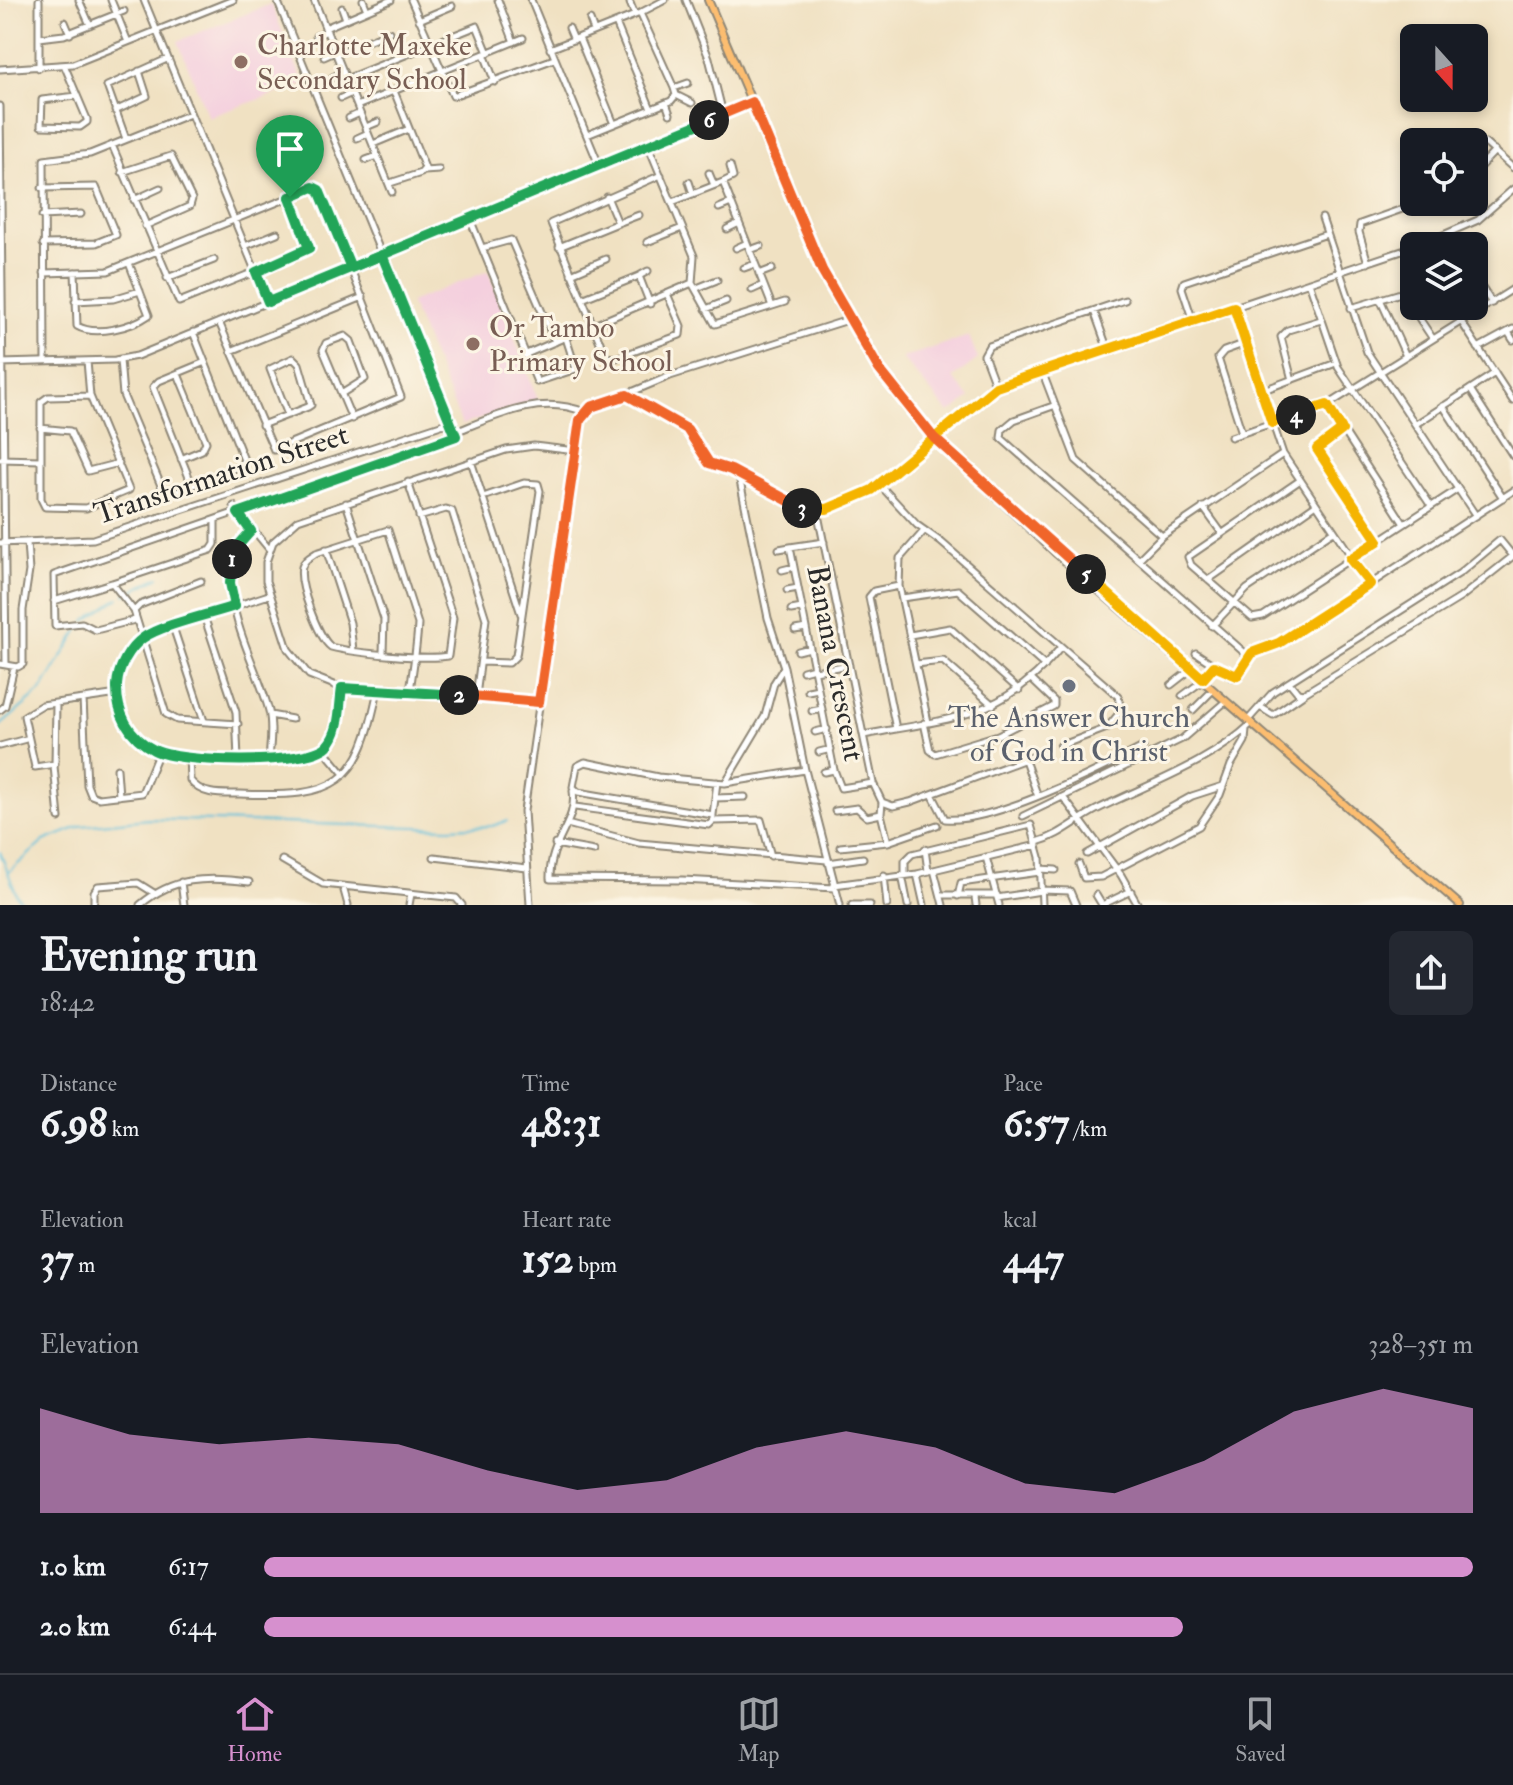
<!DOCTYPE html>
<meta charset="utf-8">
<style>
:root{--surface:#171b24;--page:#242831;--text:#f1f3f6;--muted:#9ea1a6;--line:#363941;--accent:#d690ce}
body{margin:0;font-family:"IM FELL Double Pica",serif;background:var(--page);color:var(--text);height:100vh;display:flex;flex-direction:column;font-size:30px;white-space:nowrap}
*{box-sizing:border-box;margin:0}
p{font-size:26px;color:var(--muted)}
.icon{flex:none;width:44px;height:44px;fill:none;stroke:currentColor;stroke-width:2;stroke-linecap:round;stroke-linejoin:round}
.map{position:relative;height:905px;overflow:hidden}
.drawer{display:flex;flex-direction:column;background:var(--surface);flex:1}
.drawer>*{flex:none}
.needle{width:52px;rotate:159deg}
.buttons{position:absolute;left:1400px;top:24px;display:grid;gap:16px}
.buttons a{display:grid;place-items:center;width:88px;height:88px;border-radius:12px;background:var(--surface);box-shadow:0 4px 12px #0003;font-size:40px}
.pin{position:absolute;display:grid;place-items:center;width:68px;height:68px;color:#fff;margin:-82px -34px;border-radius:50% 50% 50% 0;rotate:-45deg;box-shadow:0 0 8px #0007}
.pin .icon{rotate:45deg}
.km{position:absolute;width:40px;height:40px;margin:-20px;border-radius:50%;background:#222;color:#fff;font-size:22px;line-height:40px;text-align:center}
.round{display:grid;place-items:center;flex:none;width:84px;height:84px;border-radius:12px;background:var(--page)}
.headline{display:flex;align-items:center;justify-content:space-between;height:136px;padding:0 40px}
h1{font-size:44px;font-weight:800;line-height:60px}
.figures{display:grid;grid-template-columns:repeat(3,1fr);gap:12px;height:136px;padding:8px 40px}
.figures div{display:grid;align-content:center}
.figures b{font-size:40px;font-weight:800}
.figures small{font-size:22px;font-weight:400}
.figures p{font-size:22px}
.chart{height:224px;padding:16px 40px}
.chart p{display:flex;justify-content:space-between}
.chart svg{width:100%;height:144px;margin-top:8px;fill:var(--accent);opacity:.7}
ul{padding:0 40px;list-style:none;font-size:26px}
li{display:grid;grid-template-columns:128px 96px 1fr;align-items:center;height:60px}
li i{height:20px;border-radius:10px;background:var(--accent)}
.menu{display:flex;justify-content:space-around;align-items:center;height:112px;border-top:2px solid var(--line);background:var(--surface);font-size:22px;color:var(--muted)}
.menu a{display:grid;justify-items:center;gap:4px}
.menu .current{color:var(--accent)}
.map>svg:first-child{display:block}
.built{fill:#f4cfde}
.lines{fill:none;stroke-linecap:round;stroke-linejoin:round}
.stream{stroke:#5ebfdc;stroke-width:2}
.minor-casing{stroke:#8e8676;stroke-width:9}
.major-casing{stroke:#8e8676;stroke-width:10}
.minor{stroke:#fff;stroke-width:5}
.major{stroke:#fcbd6f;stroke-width:6}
.split-1-casing{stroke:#fff;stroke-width:16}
.split-2-casing{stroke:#fff;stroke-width:16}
.split-3-casing{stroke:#fff;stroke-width:16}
.split-4-casing{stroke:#fff;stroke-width:16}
.split-5-casing{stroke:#fff;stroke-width:16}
.split-6-casing{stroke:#fff;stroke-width:16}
.split-7-casing{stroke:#fff;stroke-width:16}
.split-1{stroke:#22a559;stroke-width:10}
.split-2{stroke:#22a559;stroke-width:10}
.split-3{stroke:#f0652b;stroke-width:10}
.split-4{stroke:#f5b400;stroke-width:10}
.split-5{stroke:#f5b400;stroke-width:10}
.split-6{stroke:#f0652b;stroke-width:10}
.split-7{stroke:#22a559;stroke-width:10}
.education-dot{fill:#8d6e63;stroke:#fcf5e5;stroke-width:3}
.worship-dot{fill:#6b7280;stroke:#fcf5e5;stroke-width:3}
.labels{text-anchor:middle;stroke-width:6;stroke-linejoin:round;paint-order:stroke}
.education-label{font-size:30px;fill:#785e54;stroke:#fcf5e5;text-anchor:start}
.street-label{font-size:30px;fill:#2b2b2b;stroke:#fcf5e5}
.worship-label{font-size:30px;fill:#5b616d;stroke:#fcf5e5}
</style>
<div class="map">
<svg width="1513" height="905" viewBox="0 0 1513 905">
<rect width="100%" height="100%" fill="#fcf5e5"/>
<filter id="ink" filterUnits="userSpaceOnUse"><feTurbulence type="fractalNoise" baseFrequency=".0125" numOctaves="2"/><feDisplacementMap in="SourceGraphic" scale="16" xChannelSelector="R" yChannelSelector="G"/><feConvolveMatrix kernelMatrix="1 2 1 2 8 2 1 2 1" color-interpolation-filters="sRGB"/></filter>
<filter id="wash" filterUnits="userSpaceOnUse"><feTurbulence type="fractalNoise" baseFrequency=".006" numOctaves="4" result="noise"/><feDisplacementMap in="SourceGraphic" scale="32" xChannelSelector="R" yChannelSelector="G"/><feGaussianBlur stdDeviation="1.8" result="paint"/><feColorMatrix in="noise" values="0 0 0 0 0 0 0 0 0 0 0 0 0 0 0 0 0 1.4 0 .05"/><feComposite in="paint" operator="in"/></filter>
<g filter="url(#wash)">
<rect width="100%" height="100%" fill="#f0e1c2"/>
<path class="built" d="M271,4L304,84L208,117L178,41Z
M488,271L538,400L462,425L410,302Z
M969,336L978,359L953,378L970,398L949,413L902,358Z"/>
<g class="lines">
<path class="stream" d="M125,595L159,577
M85,621L119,598
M0,726L41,691L81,626
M0,852L17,896L25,905
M8,873L44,841L81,826L148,819L449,828L492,826L507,821"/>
</g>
</g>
<g filter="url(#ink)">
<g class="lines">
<g class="minor-casing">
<path id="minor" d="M39,0V68
M79,0L90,25
M111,0L128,42
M144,0L268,302
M314,0L392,192
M363,0L367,10
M411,0L453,96L554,59
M498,0L514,42
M531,0L599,165
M686,0L709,58L723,114
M630,3L635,15
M342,8L346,19
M640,13L665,0
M419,20L452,6
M590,20L594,31
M65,22L70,34
M616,23L651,109
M325,28L391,0
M569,28L574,40
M316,36L327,31
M39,38L64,35L124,11
M579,38L614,124
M550,49L640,13L674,88L676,95L671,101L587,135
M336,54L389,32
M484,54L495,82
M324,57L335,52
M65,67L87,119V122L80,127L41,126L42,100L77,96
M0,69L73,64L233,0
M333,77L343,72
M346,79L477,26L488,53
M674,88L688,83
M676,95L692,103
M341,98L352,93
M666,103L670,114
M0,106L6,665
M357,106L523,38
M115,111L147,96L139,71
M349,118L360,113
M366,127L378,122
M357,138L368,133
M126,139L107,86L167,59
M1485,143L1513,168
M373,144L409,129
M112,145L179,302L307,251L309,243L290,197
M366,160L377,156
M424,171L439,170
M122,172L171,156L192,199L190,206L145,226
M709,173L714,185
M1474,173L1495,151
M661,175L551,223L606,357L616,358L680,335L681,326L668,296
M689,182L693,194
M723,182L733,177L730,166
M390,183L421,173L425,168L394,91
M42,188L96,187L116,235L96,243L43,244
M134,200L160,188
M672,202L723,182L772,306
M719,208L731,203
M42,216L81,214
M1322,218L1367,352L1476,516
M470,219L537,382L576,369L566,338
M618,223L639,215
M727,229L739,223
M1447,236L1454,246
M647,242L682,228
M245,246L277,233
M1418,246L1478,220L1513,189
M559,247L618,223L607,197
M482,248L511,240L555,342
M736,248L747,243
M750,250L761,246
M1368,263L1359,232L1360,224L1422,202
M744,268L755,264
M75,272L77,326C96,337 132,327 149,315L129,263
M44,273L108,271L315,187L322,195L401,397L274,450L219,322
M571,274L606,259
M759,274L772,269
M639,276L648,271
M1474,276L1492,303
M167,278L214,260
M1309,282L1338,367L1431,506
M692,283L715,324L785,302
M697,288L717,280
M752,290L763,285
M582,299L639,276L650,304
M1380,299L1406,356
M75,301L113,299L140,291
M1451,306L1513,401
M1234,307L1283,454L1370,584
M1351,308L1414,289
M706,309L726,301
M1094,311L1108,350
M1419,318L1433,339
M1193,321L1182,288L1184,282L1327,234
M1508,332L1513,340
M1478,348L1513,329
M231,351L363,297
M524,355L692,283L694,256L648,145
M120,360L123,395L162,488L167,493H174L240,466L244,460L193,332
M87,361L90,396L129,490L86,508L45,507L41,499V402L48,397L90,396
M45,362L44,160L90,154L190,114
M0,363L115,360L137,356L752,102
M1042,371L1076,460L1162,536
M178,374L206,442L202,450L181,459
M1292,380L1281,337L1288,330L1321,320
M996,387L984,355L989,346L1125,300
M1470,389L1513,456
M1261,391L1336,363
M341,394L365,379L351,341L345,336L326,343L323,350L352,419
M627,395L687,429L709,463L731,470L792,505L827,509L872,490L996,387L1414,247
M1327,405L1404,524
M1053,406L1014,420L1002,430L1001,438L1246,654L1286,639L1513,491
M1443,406L1503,498
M584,412L670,376L848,320
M1416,424L1495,373
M262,425L308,407L311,405L299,364L293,358L270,369L288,415
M40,428L70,431L88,471L119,463
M1342,430L1319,445L1318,451L1378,541
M455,432C496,416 540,394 584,412
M1242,433L1218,358L1224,351L1246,343
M1231,437L1331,403L1513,289
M0,459L41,460
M471,461L521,614
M739,476L768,618L784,667L805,770L840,905
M1299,481L1188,557L1191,565L1252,618L1263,616L1458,489
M408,482L453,618L448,656C425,660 354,653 331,647C318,637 298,584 302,567C304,560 310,557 316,553L388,530L418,624C417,646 413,669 410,691
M879,484L917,525L941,542L1118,696L1121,711L1107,728L1060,746
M192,485L153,387L159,381L205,362
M346,503L384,619L383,653
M234,506L269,549
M1203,507L1221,532
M817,510L873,783L882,802
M419,517L446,509L452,511L486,619L476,696
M251,531C203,580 255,656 269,711C273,727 270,744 269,760
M824,542L790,547L834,770L841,788L873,783
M0,543L93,539L450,422
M326,549L350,623L353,650
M779,549L790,547
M901,557L924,531
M900,558L899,586L928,722
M1139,559L1162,536L1283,454
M782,570L794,567
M1208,580L1315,505
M112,583L211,550L215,544V521
M787,590L798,588
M269,595C238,605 207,615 176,626C166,629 151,632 142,638C128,648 118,669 117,685C116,713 130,737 155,750C179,763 307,766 327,745C341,731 339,706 342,688
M902,598L958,590L1045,666
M54,601L112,583L134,611L166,714L177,720L238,724
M791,610L802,608
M134,611L140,605L201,581
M204,616L236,712L238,759
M135,620L96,630L82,623L55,626L54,575L456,436L277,0
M1212,626L1247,589L1332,532
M173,627L204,721
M795,630L806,628
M910,635L950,628L1019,690
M798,651L810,648
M1196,653L1232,677L1237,676L1252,654
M481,662L509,663L516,656L540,491L538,484L524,483L483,497
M0,664L18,667L23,664V610L29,571L27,543
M916,664L943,661L993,705
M803,671L814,668
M815,671L849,665
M1203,679L1214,666
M1289,682L1298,693L1303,694L1460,598L1513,556
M1171,685L1189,671
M808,691L818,689
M1182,696L1201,682
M83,699L87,785L91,795L99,798L142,793L159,752
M539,702L342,688L309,675L288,649L266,581V562L273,542L298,520L506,450L534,446L576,451
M56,704L55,764L35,767L24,716L42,705L118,694
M1260,707L1273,715L1302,695
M0,710L5,706L14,667
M1193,710L1212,691
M812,711L822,709
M270,715L292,719
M1248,720L1273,692L1460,573L1500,540L1513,556
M924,723L930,750L935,754L998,735L1054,706V701L1032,680
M896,729L869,597L874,591L899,586
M815,732L827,729
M864,735C948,718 1003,720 1061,647
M0,746L26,739
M323,749L344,774
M819,752L831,749
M189,756L190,780C201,796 223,794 240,794C337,798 359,786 378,689
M1025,760L1037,794
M54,766L59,818
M117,769L119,796
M824,772L834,770
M725,783L805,770
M573,791C578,823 549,840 550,879L682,880L835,888
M932,794L945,819C991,824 1100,770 1143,747
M1063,797L1121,875L1138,905
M715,798L745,797
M882,802L893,806L910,802L1042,753
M882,802L881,814L888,842
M575,807L709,825L713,821
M835,811L857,808L867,817L881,814
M713,815L717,782
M1023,816L1182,739L1225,702
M567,824L639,843L827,860
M1037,842C1060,836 1075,821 1096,810C1148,784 1209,764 1252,723
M555,844L594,851
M840,847L888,842L937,825
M925,849L928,871
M1087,854L1192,796L1223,786
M771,856L761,820L713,821V815L578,792L573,787L577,766L585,762L658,777L725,783L765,716L774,683L784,667
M434,857L527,868
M986,857L999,905
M282,860L323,884L456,898L462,905
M828,863L863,858
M1079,864L1084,878L1101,877L1199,826L1220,795L1231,765L1245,741L1246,729
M1040,869L1056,870
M934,870L943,905
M905,874V861L912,854L1031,825L1040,857L1042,905
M917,874L924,905
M884,875L887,905
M902,875L908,905
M181,882L184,905
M834,885L917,874L1037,845
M343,887L348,905
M1041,890L1070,891L1076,905
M941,895H997
M1096,895L1102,905
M958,896L961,883L1040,872
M975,897L976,905
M997,898L1041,891
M94,905V892L98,886L138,883L154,893
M140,905C173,877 206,876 249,882
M409,905L411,894
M530,905L524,811L579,426L584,412
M852,905H870
M1102,905L1131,891"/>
</g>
<g class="major-casing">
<path id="major" d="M708,0L832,290L879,369L934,438L1057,554L1460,905
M1032,526L1200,676"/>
</g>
<use href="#minor" class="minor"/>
<use href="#major" class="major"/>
</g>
</g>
<g class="lines" filter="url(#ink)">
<g class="split-1-casing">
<path id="split-1" d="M232,559L236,548L251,531L238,513L456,436L382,255L351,268L319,190L313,187L290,197"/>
</g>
<g class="split-2-casing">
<path id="split-2" d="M232,559L230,583L235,606C211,614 161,625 143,638C129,648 118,668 117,685C116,713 129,737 154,750C178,763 307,766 327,746C341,731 339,706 342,688L459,695"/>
</g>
<g class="split-3-casing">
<path id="split-3" d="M459,695L539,702L580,420L591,407L627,395L687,429L709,463L731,470L802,508"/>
</g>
<g class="split-4-casing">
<path id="split-4" d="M802,508L827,509L872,490L996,387L1234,307L1272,423L1296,415"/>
</g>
<g class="split-5-casing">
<path id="split-5" d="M1086,574L1203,679L1214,666L1237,676L1252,653L1279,643L1370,584L1350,559L1378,541L1317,449L1342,430L1327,405L1296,415"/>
</g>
<g class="split-6-casing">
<path id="split-6" d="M709,120L752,102L822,270L879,369L934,438L1086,574"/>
</g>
<g class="split-7-casing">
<path id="split-7" d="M290,197L309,248L256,272L268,302L709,120"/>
</g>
<use href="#split-1" class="split-1"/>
<use href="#split-2" class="split-2"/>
<use href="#split-3" class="split-3"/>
<use href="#split-4" class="split-4"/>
<use href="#split-5" class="split-5"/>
<use href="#split-6" class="split-6"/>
<use href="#split-7" class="split-7"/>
</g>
<g class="education-dot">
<circle cx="241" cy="62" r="8"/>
<circle cx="473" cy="344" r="8"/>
</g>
<circle class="worship-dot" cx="1069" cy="686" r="8"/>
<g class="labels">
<g class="education-label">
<text x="257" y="55">Charlotte Maxeke<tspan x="257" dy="34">Secondary School</tspan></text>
<text x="489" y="337">Or Tambo<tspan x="489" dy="34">Primary School</tspan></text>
</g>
<g class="street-label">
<text transform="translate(221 474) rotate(-18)" y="10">Transformation Street</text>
<text transform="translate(836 663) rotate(79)" y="10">Banana Crescent</text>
</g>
<g class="worship-label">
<text x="1069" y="727">The Answer Church<tspan x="1069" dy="34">of God in Christ</tspan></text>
</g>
</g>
</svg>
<div class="buttons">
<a><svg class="needle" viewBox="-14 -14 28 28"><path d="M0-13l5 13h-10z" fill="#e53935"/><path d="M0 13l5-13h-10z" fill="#9ea1a6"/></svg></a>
<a><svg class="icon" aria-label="locate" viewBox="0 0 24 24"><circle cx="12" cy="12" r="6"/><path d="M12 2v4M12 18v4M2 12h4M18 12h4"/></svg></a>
<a><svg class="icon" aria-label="layers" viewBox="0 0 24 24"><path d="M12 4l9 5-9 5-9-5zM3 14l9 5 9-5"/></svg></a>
</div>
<div class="pin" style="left:290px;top:197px;background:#1e9e55"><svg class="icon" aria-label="arrive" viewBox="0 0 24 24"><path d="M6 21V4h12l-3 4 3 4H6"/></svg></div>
<b class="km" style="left:232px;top:559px">1</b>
<b class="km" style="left:459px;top:695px">2</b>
<b class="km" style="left:802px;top:508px">3</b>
<b class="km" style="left:1296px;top:415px">4</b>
<b class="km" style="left:1086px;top:574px">5</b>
<b class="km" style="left:709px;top:120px">6</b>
</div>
<section class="drawer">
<div class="headline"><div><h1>Evening run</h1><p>18:42</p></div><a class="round"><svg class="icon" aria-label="share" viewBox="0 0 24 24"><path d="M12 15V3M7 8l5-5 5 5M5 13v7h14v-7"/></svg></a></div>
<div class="figures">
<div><p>Distance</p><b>6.98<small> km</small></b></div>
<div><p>Time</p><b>48:31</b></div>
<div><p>Pace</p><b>6:57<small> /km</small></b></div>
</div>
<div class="figures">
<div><p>Elevation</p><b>37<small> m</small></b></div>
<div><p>Heart rate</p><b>152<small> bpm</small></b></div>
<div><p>kcal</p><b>447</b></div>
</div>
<div class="chart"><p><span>Elevation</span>328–351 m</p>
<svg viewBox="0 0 160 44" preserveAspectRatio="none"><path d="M0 44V12L10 20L20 23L30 21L40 23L50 31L60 37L70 34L80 24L90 19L100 24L110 35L120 38L130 28L140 13L150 6L160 12V44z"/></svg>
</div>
<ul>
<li><b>1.0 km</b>6:17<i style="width:100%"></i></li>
<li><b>2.0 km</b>6:44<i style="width:76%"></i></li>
</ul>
</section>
<nav class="menu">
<a class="current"><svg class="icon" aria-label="home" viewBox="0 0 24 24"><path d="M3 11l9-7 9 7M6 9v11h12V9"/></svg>Home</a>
<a><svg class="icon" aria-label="map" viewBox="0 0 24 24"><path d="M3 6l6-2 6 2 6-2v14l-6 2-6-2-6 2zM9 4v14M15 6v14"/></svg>Map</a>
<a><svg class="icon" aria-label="saved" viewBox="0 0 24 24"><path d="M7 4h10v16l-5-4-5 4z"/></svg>Saved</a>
</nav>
